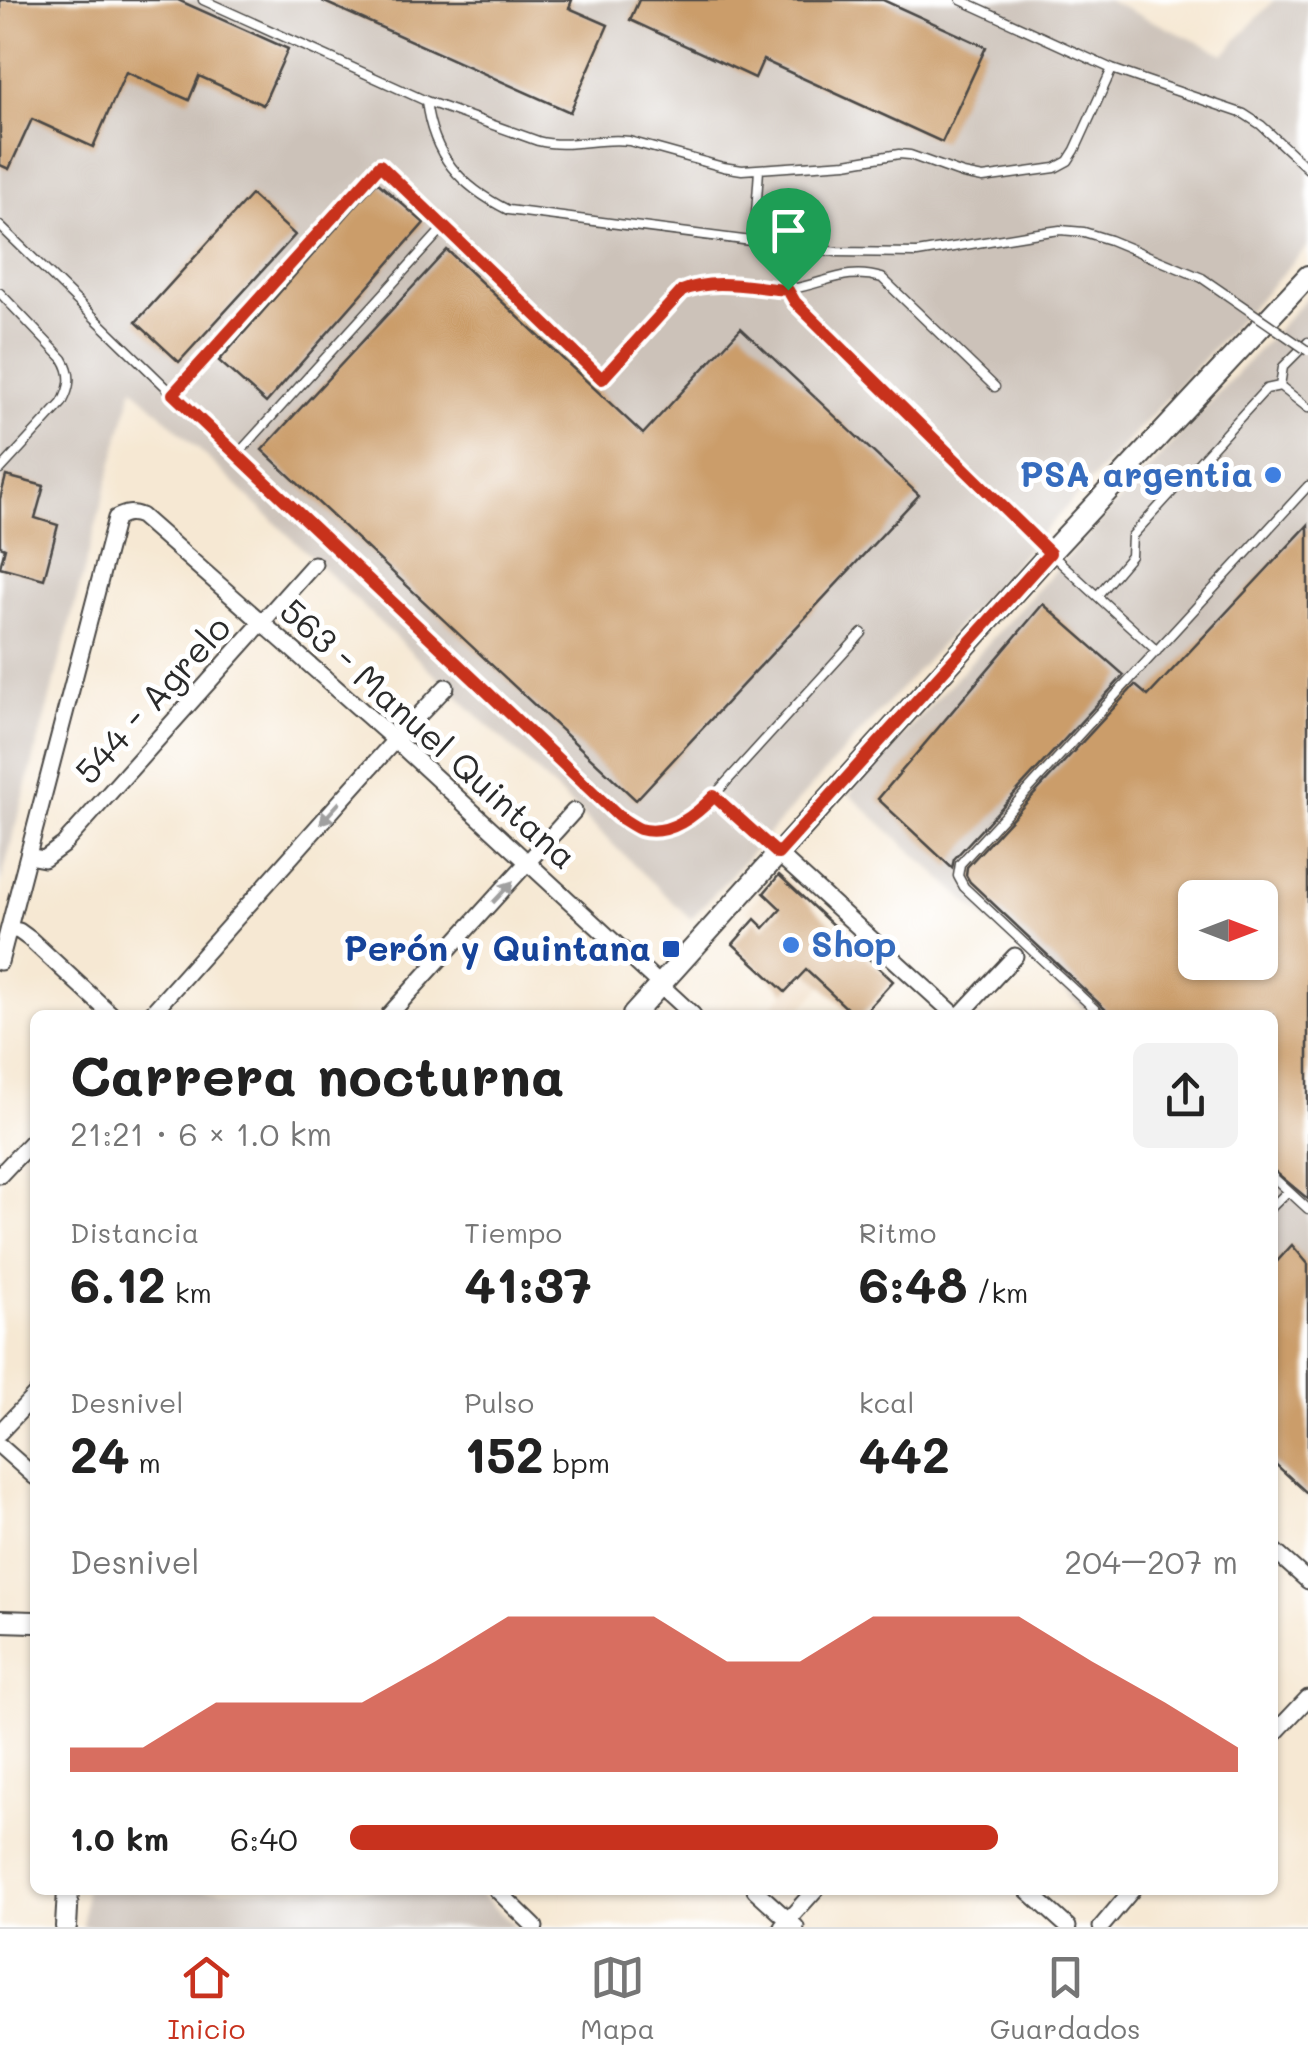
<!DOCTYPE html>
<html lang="es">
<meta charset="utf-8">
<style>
:root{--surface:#fff;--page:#f2f2f2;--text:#222;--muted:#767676;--line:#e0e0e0;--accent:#c8321e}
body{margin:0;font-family:Mali,sans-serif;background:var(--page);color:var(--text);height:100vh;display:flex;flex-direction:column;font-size:38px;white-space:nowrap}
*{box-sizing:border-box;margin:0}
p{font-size:32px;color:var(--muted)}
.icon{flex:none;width:55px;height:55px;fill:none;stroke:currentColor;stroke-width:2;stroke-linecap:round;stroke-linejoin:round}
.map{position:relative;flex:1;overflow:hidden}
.drawer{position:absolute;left:30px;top:1010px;width:1248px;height:885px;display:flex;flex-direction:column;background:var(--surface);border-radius:15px;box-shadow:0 2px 8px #0004}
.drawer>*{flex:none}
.needle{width:65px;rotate:90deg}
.tools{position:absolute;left:1178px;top:880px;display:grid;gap:20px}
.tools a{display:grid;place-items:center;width:100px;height:100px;border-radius:15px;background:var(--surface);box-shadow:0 2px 8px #0004;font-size:50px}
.pin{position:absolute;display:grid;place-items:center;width:85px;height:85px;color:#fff;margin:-102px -42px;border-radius:50% 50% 50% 0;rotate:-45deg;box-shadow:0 0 10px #0007}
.pin .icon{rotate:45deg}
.round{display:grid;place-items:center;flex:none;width:105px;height:105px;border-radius:15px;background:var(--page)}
.summary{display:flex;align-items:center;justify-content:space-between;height:170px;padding:0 40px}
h1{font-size:55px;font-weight:700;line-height:75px}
.figures{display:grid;grid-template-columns:repeat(3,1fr);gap:15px;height:170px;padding:10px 40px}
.figures div{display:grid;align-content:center}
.figures b{font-size:50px;font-weight:700}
.figures small{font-size:28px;font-weight:400}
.figures p{font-size:28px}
.chart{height:280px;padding:20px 40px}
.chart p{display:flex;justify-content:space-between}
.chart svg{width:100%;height:180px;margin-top:10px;fill:var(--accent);opacity:.7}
ul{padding:0 40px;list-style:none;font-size:32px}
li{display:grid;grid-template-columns:160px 120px 1fr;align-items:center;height:75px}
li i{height:25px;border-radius:12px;background:var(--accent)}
.dock{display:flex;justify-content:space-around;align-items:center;height:140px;border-top:2px solid var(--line);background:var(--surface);font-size:28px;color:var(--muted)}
.dock a{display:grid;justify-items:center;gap:5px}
.dock .selected{color:var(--accent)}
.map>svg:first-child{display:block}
.built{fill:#eed7bb}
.industrial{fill:#ccc2b9;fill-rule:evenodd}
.building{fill:#cb9d6a;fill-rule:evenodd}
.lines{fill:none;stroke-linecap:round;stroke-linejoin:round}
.service-casing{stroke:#494744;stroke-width:11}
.minor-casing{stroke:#494744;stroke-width:19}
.tertiary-casing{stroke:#494744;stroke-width:24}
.service{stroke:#fff;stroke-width:8}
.minor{stroke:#fff;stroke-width:15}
.tertiary{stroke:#fff;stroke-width:20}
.service-bridge-casing{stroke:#494744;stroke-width:11;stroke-linecap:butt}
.service-bridge{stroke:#fff;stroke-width:8}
.oneway{fill:#a0a0a0}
.route-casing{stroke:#fff;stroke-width:20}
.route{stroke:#c8321e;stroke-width:12}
.shop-dot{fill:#3f7fe0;stroke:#fff;stroke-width:4}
.transit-dot{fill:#1a4fb4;stroke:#fff;stroke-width:4}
.labels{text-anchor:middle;stroke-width:10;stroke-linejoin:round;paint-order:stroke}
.shop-label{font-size:35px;font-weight:bold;fill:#366cbe;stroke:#fff;text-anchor:end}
.street-label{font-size:35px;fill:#2b2b2b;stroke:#fff}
.transit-label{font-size:35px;font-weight:bold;fill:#164399;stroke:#fff;text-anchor:end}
</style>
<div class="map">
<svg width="1308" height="1927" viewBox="0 0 1308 1927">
<rect width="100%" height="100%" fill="#fff"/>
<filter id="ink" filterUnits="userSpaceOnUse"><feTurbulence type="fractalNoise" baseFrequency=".01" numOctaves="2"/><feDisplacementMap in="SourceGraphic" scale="20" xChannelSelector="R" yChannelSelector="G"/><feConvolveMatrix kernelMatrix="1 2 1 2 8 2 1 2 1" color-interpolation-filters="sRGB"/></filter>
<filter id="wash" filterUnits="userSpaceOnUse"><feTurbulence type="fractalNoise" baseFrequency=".0048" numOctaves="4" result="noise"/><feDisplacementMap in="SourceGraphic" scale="40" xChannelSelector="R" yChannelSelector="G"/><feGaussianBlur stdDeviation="2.25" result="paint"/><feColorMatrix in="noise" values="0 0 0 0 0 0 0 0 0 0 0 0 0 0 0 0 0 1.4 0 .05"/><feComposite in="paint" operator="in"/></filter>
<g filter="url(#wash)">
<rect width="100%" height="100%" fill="#f6e8d3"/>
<path class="built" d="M779,875L858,949L795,1015H778L770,1008L807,968L746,910Z"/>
<path class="industrial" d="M0,0H1107L1224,54L1274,0H1308V246L1037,539L691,919L133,387L0,886Z
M1308,296V1499L1273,1466L1272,1015H1090L849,794ZM1195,898H1260V962H1195Z
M85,1890H475L516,1927H83Z"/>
<g id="blocks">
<path class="building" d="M0,0H178L288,49L263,105L199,76L189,100L126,72L93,147L32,119L9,169L0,165Z
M320,0H572L569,8L608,25L570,112Z
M639,0H883L986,47L942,142L763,60L755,78L630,20Z
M377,182L424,223L266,403L219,361Z
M251,195L295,235L179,362L136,322Z
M447,250L643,434L741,328L919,495L636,800L262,450Z
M6,476L44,486L35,518L58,525L44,579L0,567L5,548L0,546V499Z
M1308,525V1199L1272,1169V1015H1108L1106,1010L970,882L966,875L967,867L1135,685L1148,696ZM1195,898H1260V962H1195Z
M1043,604L1124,675L954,859L952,868L878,799Z
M779,875L893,981L862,1015H854L806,970L785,992L733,944L755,919L764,928L781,909L764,893Z
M1292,1245L1308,1264V1494L1272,1461V1267Z"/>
</g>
</g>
<g filter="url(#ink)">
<use href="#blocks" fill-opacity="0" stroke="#494744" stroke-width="2.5"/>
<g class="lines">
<g class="service-casing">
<path id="service" d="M203,0L426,101L538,141C569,149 598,137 629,141L723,167L742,170L846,163L899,154L910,155L963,174L983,178L1055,168L1068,161L1075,150L1112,69
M961,0L1112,69L1244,114L1261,125L1308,169
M426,101C433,156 460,186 508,210L837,252L917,253L1032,234L1060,230L1084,232L1110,240L1202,278
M759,170L755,228L764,244L791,264L788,290L795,302L1050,553L1157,651
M0,226L173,394L618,816C625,820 633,827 641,829C661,834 681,823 698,813L862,633
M0,293L63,359C73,375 70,388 62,403L0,470
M1280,386L1283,367L1308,342
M173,394L380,165L602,379L682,291C717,275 754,295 791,289C825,284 846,267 882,278L995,387
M237,455L445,226
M1097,596L1131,556L1132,536L1266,389L1280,386L1308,408
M714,796L778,854
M1101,1015L964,887L958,876L960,864L1308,486
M1272,1176L1308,1209
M1272,1207L1288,1191"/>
</g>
<g class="minor-casing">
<path id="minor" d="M778,854L955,1015
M28,856L44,859L63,845L314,564
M9,929L19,931L30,939L112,1015
M0,962L116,518C126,513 131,512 141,516L395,740L693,1015
M150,1015L395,740L446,687
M389,1015L574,811
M960,1015L1015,956
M0,1175L35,1138
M0,1432L35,1395
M0,1446L35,1477
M1272,1549L1308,1581
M1272,1736L1308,1698
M497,1890L535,1927
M755,1890L796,1927
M1027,1890L1068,1927
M782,1927L815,1890
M1101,1927L1132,1890"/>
</g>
<g class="tertiary-casing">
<path id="tertiary" d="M633,1015L1050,553L1308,276
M0,1621L35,1622
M66,1927L68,1890"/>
</g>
<use href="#service" class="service"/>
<use href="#minor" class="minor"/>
<use href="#tertiary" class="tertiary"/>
<g class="service-bridge-casing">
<path id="service-bridge" d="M1202,278L1308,351"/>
</g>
<use href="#service-bridge" class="service-bridge"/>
</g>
<defs><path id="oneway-solid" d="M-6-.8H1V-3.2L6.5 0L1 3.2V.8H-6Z" transform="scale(2.5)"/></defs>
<g class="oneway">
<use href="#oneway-solid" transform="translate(330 813) rotate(132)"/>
<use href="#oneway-solid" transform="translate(503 892) rotate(-47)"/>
</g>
</g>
<g class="lines" filter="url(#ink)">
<g class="route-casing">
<path id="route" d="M380,165L602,379L682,291C713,277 755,288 788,290L795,302L1050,553L778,854L714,796C696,815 669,837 640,829C633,826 625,820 618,816L173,394Z"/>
</g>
<use href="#route" class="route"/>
</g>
<g class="shop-dot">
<circle cx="1273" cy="475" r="10"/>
<circle cx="791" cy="945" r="10"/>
</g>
<rect class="transit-dot" x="661" y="939" width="20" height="20" rx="5"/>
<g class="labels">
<g class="shop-label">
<text x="1253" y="487">PSA argentia</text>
<text x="811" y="957" text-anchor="start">Shop</text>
</g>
<g class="street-label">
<text transform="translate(153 700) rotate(-48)" y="12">544 - Agrelo</text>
<text transform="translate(428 734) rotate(42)" y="12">563 - Manuel Quintana</text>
</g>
<g class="transit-label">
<text x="651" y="961">Perón y Quintana</text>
</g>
</g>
</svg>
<div class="tools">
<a><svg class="needle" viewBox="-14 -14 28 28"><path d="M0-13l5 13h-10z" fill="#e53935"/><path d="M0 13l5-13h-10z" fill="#767676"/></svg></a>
</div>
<div class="pin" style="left:788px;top:290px;background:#1e9e55"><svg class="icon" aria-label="arrive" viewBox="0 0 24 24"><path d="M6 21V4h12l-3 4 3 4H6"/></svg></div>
<section class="drawer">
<div class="summary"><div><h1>Carrera nocturna</h1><p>21:21 · 6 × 1.0 km</p></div><a class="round"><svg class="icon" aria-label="share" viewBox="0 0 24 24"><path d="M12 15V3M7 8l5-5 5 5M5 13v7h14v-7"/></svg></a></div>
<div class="figures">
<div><p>Distancia</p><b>6.12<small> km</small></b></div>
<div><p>Tiempo</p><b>41:37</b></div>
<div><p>Ritmo</p><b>6:48<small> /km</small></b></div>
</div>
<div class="figures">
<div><p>Desnivel</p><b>24<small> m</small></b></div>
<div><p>Pulso</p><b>152<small> bpm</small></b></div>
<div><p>kcal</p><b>442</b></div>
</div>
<div class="chart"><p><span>Desnivel</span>204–207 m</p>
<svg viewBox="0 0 160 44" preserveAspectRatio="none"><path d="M0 44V38L10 38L20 27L30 27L40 27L50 17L60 6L70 6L80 6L90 17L100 17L110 6L120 6L130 6L140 17L150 27L160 38V44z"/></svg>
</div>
<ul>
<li><b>1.0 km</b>6:40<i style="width:73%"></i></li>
</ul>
</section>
</div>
<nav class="dock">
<a class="selected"><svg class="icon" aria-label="home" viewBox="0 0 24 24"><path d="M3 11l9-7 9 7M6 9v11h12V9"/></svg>Inicio</a>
<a><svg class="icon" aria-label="map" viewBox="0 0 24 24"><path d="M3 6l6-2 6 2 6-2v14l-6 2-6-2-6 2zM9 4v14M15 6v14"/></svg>Mapa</a>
<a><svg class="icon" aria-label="saved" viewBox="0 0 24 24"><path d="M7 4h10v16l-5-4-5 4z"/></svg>Guardados</a>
</nav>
